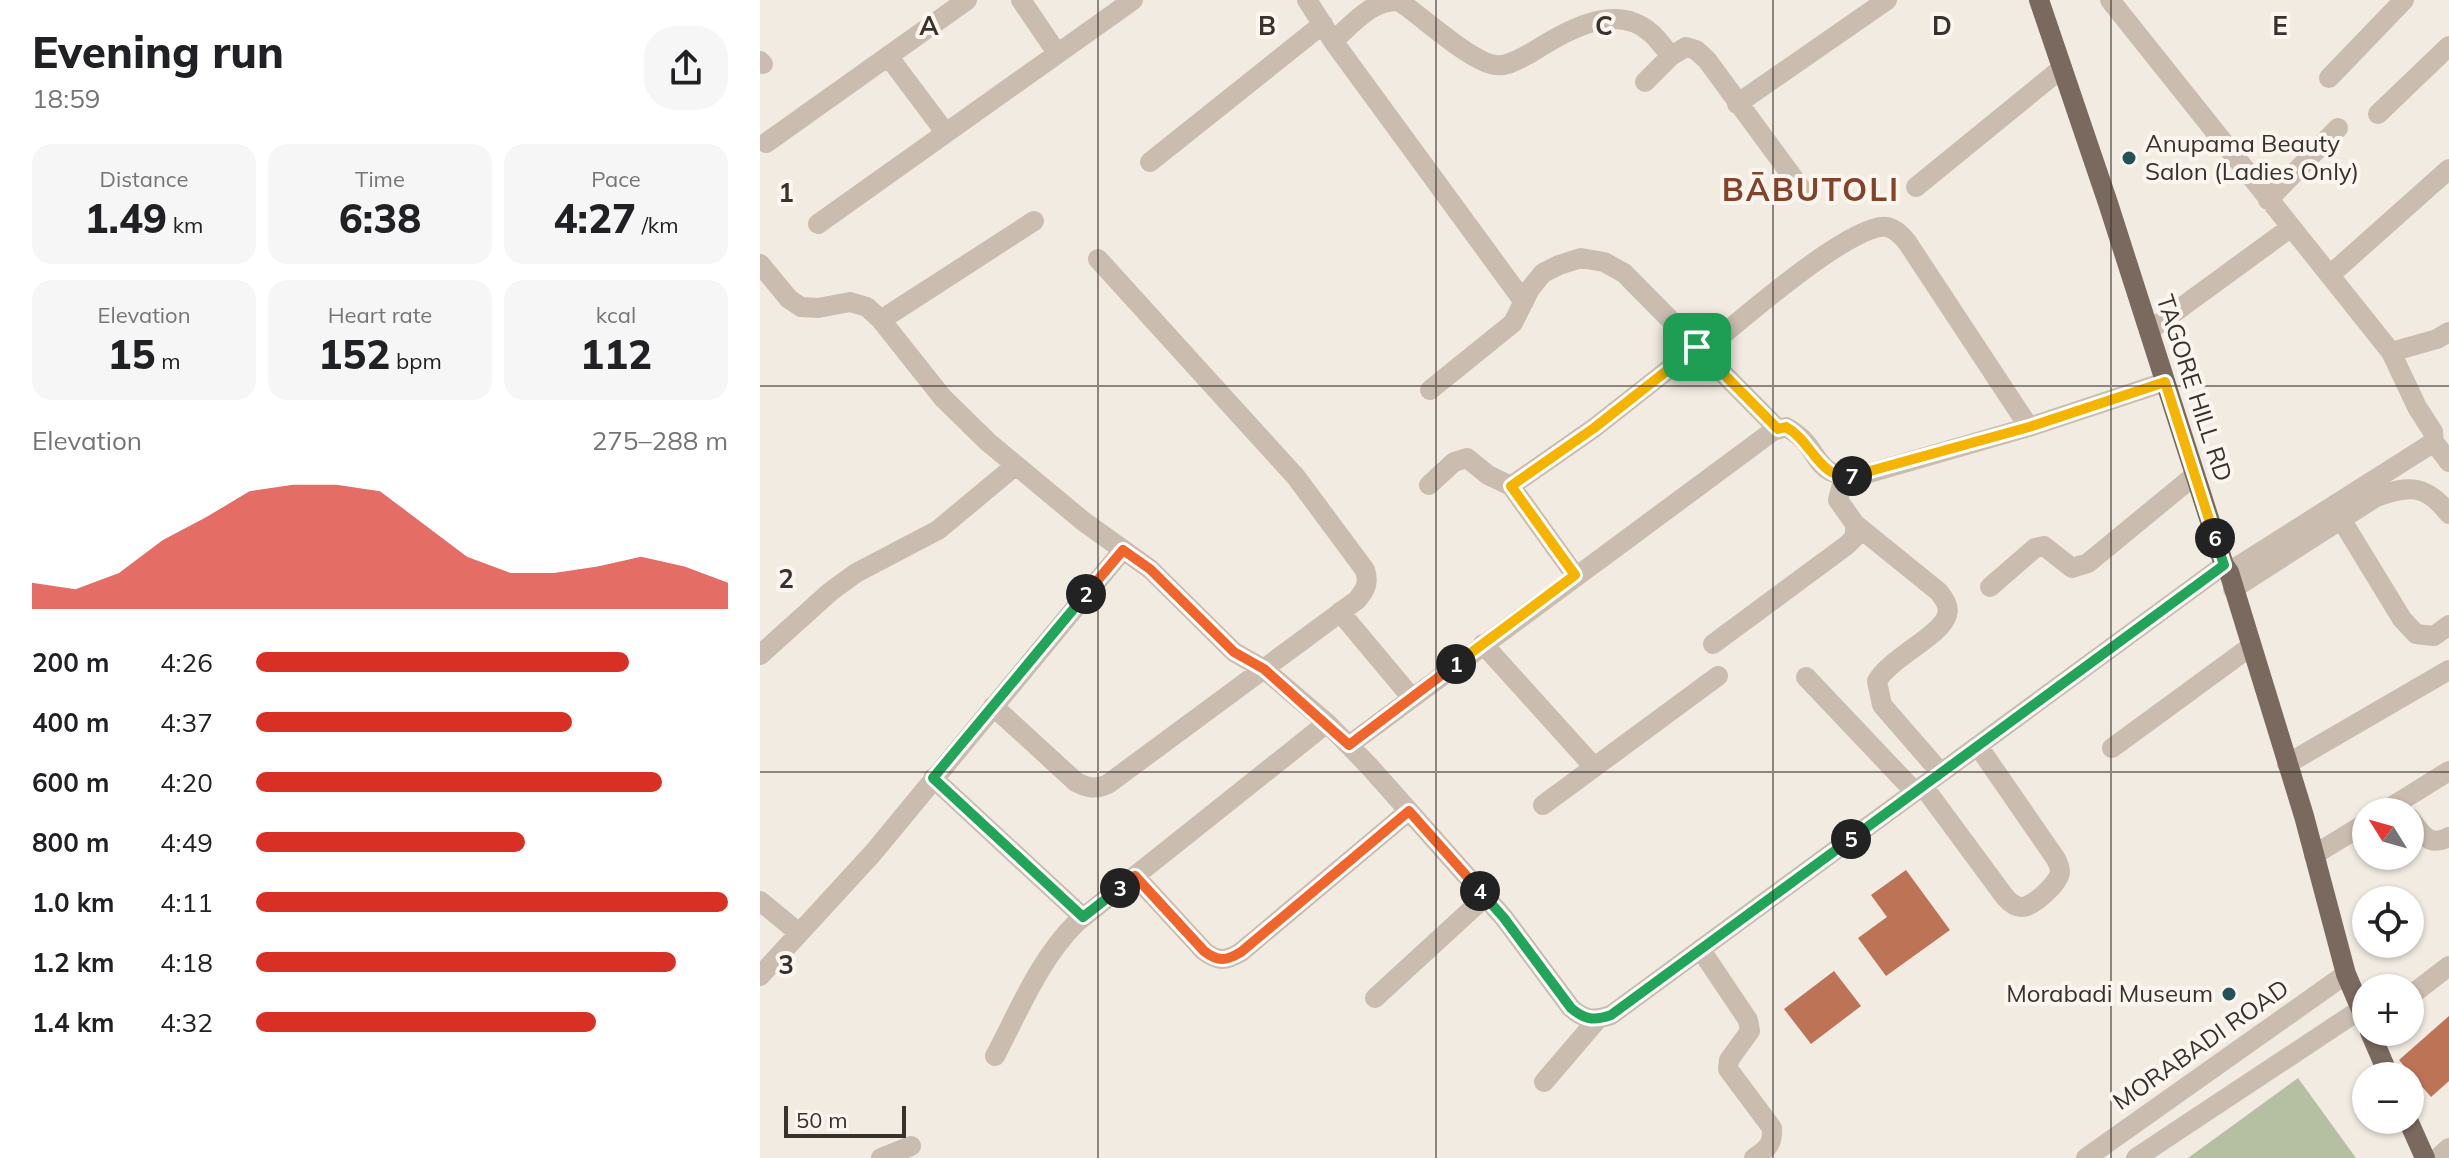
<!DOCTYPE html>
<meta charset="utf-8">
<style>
:root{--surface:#fff;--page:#f6f6f6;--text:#202124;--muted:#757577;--accent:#d93025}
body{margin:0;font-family:Mulish,sans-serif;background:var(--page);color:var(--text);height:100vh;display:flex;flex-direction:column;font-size:30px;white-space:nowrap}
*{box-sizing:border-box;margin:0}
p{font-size:26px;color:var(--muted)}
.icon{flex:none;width:44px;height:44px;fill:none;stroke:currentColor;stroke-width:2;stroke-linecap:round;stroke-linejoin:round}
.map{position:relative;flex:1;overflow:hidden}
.drawer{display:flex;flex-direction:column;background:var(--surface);width:760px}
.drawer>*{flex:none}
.needle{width:52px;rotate:307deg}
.controls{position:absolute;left:1592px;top:798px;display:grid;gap:16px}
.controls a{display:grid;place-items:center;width:72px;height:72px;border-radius:50%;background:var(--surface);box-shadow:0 2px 6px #0004;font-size:40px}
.scale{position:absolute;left:24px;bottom:20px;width:122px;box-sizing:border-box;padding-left:8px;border:4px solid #39312c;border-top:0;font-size:22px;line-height:28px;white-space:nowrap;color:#39312c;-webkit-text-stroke:6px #faf5ef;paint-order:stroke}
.pin{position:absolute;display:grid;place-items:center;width:68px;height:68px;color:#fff;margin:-34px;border-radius:16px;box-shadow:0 4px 12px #0006}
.km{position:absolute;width:40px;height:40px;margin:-20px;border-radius:50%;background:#222;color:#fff;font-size:22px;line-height:40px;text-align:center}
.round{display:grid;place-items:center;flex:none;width:84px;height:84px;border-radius:32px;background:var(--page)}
.summary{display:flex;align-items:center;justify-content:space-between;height:136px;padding:0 32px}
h1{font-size:44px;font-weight:800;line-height:60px}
.stats{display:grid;grid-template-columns:repeat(3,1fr);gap:12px;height:136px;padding:8px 32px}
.stats div{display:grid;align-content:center;border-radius:20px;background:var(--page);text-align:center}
.stats b{font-size:40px;font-weight:800}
.stats small{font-size:22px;font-weight:400}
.stats p{font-size:22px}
.chart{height:224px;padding:16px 32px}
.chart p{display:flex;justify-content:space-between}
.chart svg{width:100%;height:144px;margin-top:8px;fill:var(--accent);opacity:.7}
ul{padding:0 32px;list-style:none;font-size:26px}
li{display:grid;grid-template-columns:128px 96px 1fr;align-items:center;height:60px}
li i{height:20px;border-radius:10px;background:var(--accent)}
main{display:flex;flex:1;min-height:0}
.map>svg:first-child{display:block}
.green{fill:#b5c0a3}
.building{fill:#bd7356}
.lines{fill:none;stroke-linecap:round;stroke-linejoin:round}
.minor{stroke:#cabcaf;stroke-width:20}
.major{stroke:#7a695f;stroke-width:20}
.split-1-casing{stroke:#fff;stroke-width:16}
.split-2-casing{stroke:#fff;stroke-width:16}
.split-3-casing{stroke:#fff;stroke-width:16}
.split-4-casing{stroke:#fff;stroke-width:16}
.split-5-casing{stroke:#fff;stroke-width:16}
.split-6-casing{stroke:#fff;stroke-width:16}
.split-7-casing{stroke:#fff;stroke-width:16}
.split-8-casing{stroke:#fff;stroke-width:16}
.split-1{stroke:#f5b400;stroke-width:10}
.split-2{stroke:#f0652b;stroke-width:10}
.split-3{stroke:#22a559;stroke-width:10}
.split-4{stroke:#f0652b;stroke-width:10}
.split-5{stroke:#22a559;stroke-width:10}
.split-6{stroke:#22a559;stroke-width:10}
.split-7{stroke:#f5b400;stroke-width:10}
.split-8{stroke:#f5b400;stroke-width:10}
.grid{fill:none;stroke:#39312c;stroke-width:2;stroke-opacity:0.55}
.poi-dot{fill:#245258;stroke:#faf5ef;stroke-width:3}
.labels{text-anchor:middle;stroke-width:8;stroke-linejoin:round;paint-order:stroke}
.poi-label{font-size:24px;fill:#39312c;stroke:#faf5ef;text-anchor:start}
.street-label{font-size:24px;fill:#39312c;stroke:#faf5ef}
.district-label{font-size:32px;font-weight:bold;letter-spacing:2px;fill:#82432b;stroke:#faf5ef}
.grid-label{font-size:26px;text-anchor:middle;font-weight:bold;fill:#39312c;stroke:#faf5ef;stroke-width:8;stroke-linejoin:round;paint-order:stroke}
</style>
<main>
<section class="drawer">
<div class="summary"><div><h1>Evening run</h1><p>18:59</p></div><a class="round"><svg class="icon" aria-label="share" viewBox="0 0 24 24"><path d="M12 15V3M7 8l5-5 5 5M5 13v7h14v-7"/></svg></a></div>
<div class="stats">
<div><p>Distance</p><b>1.49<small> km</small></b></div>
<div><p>Time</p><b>6:38</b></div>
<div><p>Pace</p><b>4:27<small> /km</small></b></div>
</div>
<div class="stats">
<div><p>Elevation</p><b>15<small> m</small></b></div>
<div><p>Heart rate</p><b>152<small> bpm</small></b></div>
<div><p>kcal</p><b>112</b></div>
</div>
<div class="chart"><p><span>Elevation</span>275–288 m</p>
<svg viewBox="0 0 160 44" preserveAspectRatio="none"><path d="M0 44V36L10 38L20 33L30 23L40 16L50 8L60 6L70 6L80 8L90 18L100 28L110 33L120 33L130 31L140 28L150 31L160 36V44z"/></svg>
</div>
<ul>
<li><b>200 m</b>4:26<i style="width:79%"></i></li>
<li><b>400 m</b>4:37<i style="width:67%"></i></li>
<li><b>600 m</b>4:20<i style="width:86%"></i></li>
<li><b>800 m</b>4:49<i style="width:57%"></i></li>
<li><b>1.0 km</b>4:11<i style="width:100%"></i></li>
<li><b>1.2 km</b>4:18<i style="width:89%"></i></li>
<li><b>1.4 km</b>4:32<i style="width:72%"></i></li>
</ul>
</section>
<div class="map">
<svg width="1689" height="1158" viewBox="0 0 1689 1158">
<rect width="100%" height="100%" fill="#f2ebe2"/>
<path class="green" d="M1538,1078L1596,1158H1428Z"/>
<path class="building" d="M1146,870L1190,930L1126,976L1098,938L1127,917L1111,895Z
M1074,971L1101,1006L1051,1044L1024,1009Z
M1689,1016V1081L1671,1097L1639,1060Z"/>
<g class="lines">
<path class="minor" d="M261,0L297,53
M547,0L573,41L764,302
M1350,0L1631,352
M573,41C593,24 611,0 639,1C661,16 711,62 735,65C747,67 759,59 769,54C803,33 854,0 891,33C898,39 904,48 911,56
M128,56L185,132
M0,61L3,64
M1569,78L1644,0
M885,82L911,56L926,47L936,50L947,60L1046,195
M977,104L1127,0
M1618,114L1689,46
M6,143L207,0
M390,162L563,24
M1156,187L1302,68
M1508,200L1578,128
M58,224L373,0
M0,264L29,299L41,307L58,308L90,302L107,307L121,320L183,398L228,442L323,521L390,569L474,652L504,669L567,723L609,766L744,918L811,1008C825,1020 834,1021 851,1015L1464,565
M1570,275L1689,169
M121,320L274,221
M1389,331L1530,228
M942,352C973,327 1092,221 1127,227C1136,229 1142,236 1147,242L1269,427
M670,390L753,323L770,289L783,273L799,265L821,258L844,262L864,273L1018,429
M1674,442L1673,432L1657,407L1631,352L1677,339L1689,332
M669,485L694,462L707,458L728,475L751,486
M1581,519L1642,619L1656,634L1674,636L1689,625
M1095,524L1179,592C1184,599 1190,606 1187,615C1181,636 1131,657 1117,681L1122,705L1181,773
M1469,572L1674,442L1689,462
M815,575L751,486L834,428L937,347
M1230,587L1275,548L1284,546L1312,568L1328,563L1435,475
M1473,589L1616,497C1649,485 1666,484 1689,514
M580,612L652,698
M723,644L834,767
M953,644L1087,545L1095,537V524L1078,500L1084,477
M0,655L70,592L96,573L178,530L255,466
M1046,677L1155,792
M233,706L316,782C328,788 335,790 348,784L597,600C606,589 609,583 605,570L536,477L338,259
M589,745L1013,431L1026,427C1067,449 1047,482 1106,474L1269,427L1405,382
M1352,748L1490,647
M1527,764L1689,670
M173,778L323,917
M1163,786L1245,897C1250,903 1255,907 1262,907C1273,907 1299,883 1300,872C1300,867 1298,863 1296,859L1218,746
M783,805L958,676
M1623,812L1689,771
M1650,818C1661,833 1669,848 1689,837
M1554,855L1606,823
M375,876L444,951C458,962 466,961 481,952L649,811
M0,901L39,933
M941,950L988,1020L990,1031L969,1060L968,1069L1012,1128C1013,1145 1007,1149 994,1158
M0,976L113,853L363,550
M1650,996L1689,966
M615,998L725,897
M235,1056C259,1011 279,960 316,923L567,723
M784,1082L837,1020
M121,1158L151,1146
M1326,1158L1586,974
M1376,1158L1601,1009
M1678,1158L1689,1148"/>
<path class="major" d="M1279,0L1348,203L1464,565L1469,572L1544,816L1586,974L1606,1021
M1610,1032L1629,1076
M1648,1120L1665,1158"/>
</g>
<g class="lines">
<g class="split-1-casing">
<path id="split-1" d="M696,664L815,575L751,486L834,428L937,347"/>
</g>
<g class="split-2-casing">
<path id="split-2" d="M326,594L363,550L390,569L474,652L504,669L589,745L696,664"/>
</g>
<g class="split-3-casing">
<path id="split-3" d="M326,594L173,778L323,917L360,888"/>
</g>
<g class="split-4-casing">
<path id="split-4" d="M360,888L375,876L444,951C458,962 466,961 481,952L649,811L720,891"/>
</g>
<g class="split-5-casing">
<path id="split-5" d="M720,891L744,918L811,1008C825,1020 834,1021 851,1015L1091,839"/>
</g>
<g class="split-6-casing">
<path id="split-6" d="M1091,839L1464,565L1455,538"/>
</g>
<g class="split-7-casing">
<path id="split-7" d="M1092,476L1269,427L1405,382L1455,538"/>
</g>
<g class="split-8-casing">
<path id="split-8" d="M937,347L1018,429L1026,427C1052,441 1060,481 1092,476"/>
</g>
<use href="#split-1" class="split-1"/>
<use href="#split-2" class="split-2"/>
<use href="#split-3" class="split-3"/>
<use href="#split-4" class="split-4"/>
<use href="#split-5" class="split-5"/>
<use href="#split-6" class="split-6"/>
<use href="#split-7" class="split-7"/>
<use href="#split-8" class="split-8"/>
</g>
<path class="grid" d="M338,0V1158M676,0V1158M1013,0V1158M1351,0V1158M0,386H1689M0,772H1689"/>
<g class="poi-dot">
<circle cx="1369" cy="158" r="8"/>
<circle cx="1469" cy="994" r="8"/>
</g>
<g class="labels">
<g class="poi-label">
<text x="1385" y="152">Anupama Beauty<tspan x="1385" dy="28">Salon (Ladies Only)</tspan></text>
<text x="1453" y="1002" text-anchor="end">Morabadi Museum</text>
</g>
<g class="street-label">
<text transform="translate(1434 388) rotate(72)" y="8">TAGORE HILL RD</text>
<text transform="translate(1441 1045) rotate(-35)" y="8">MORABADI ROAD</text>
</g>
<g class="district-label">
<text x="1051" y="201">BĀBUTOLI</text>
</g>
</g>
<g class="grid-label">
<text x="169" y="35">A</text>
<text x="507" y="35">B</text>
<text x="844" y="35">C</text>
<text x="1182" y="35">D</text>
<text x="1520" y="35">E</text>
<text x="26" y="202">1</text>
<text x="26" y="588">2</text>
<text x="26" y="974">3</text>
</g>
</svg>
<div class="controls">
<a><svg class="needle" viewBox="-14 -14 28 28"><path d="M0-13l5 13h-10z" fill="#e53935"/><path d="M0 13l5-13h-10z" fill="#757577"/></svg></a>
<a><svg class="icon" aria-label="locate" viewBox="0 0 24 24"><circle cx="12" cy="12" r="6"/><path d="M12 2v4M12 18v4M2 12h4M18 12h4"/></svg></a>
<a>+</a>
<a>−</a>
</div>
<div class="scale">50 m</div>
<div class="pin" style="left:937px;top:347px;background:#1e9e55"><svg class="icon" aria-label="arrive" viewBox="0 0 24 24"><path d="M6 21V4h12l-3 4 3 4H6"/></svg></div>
<b class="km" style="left:696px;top:664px">1</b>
<b class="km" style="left:326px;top:594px">2</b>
<b class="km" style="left:360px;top:888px">3</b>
<b class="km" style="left:720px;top:891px">4</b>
<b class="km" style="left:1091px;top:839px">5</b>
<b class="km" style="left:1455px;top:538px">6</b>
<b class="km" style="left:1092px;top:476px">7</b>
</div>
</main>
